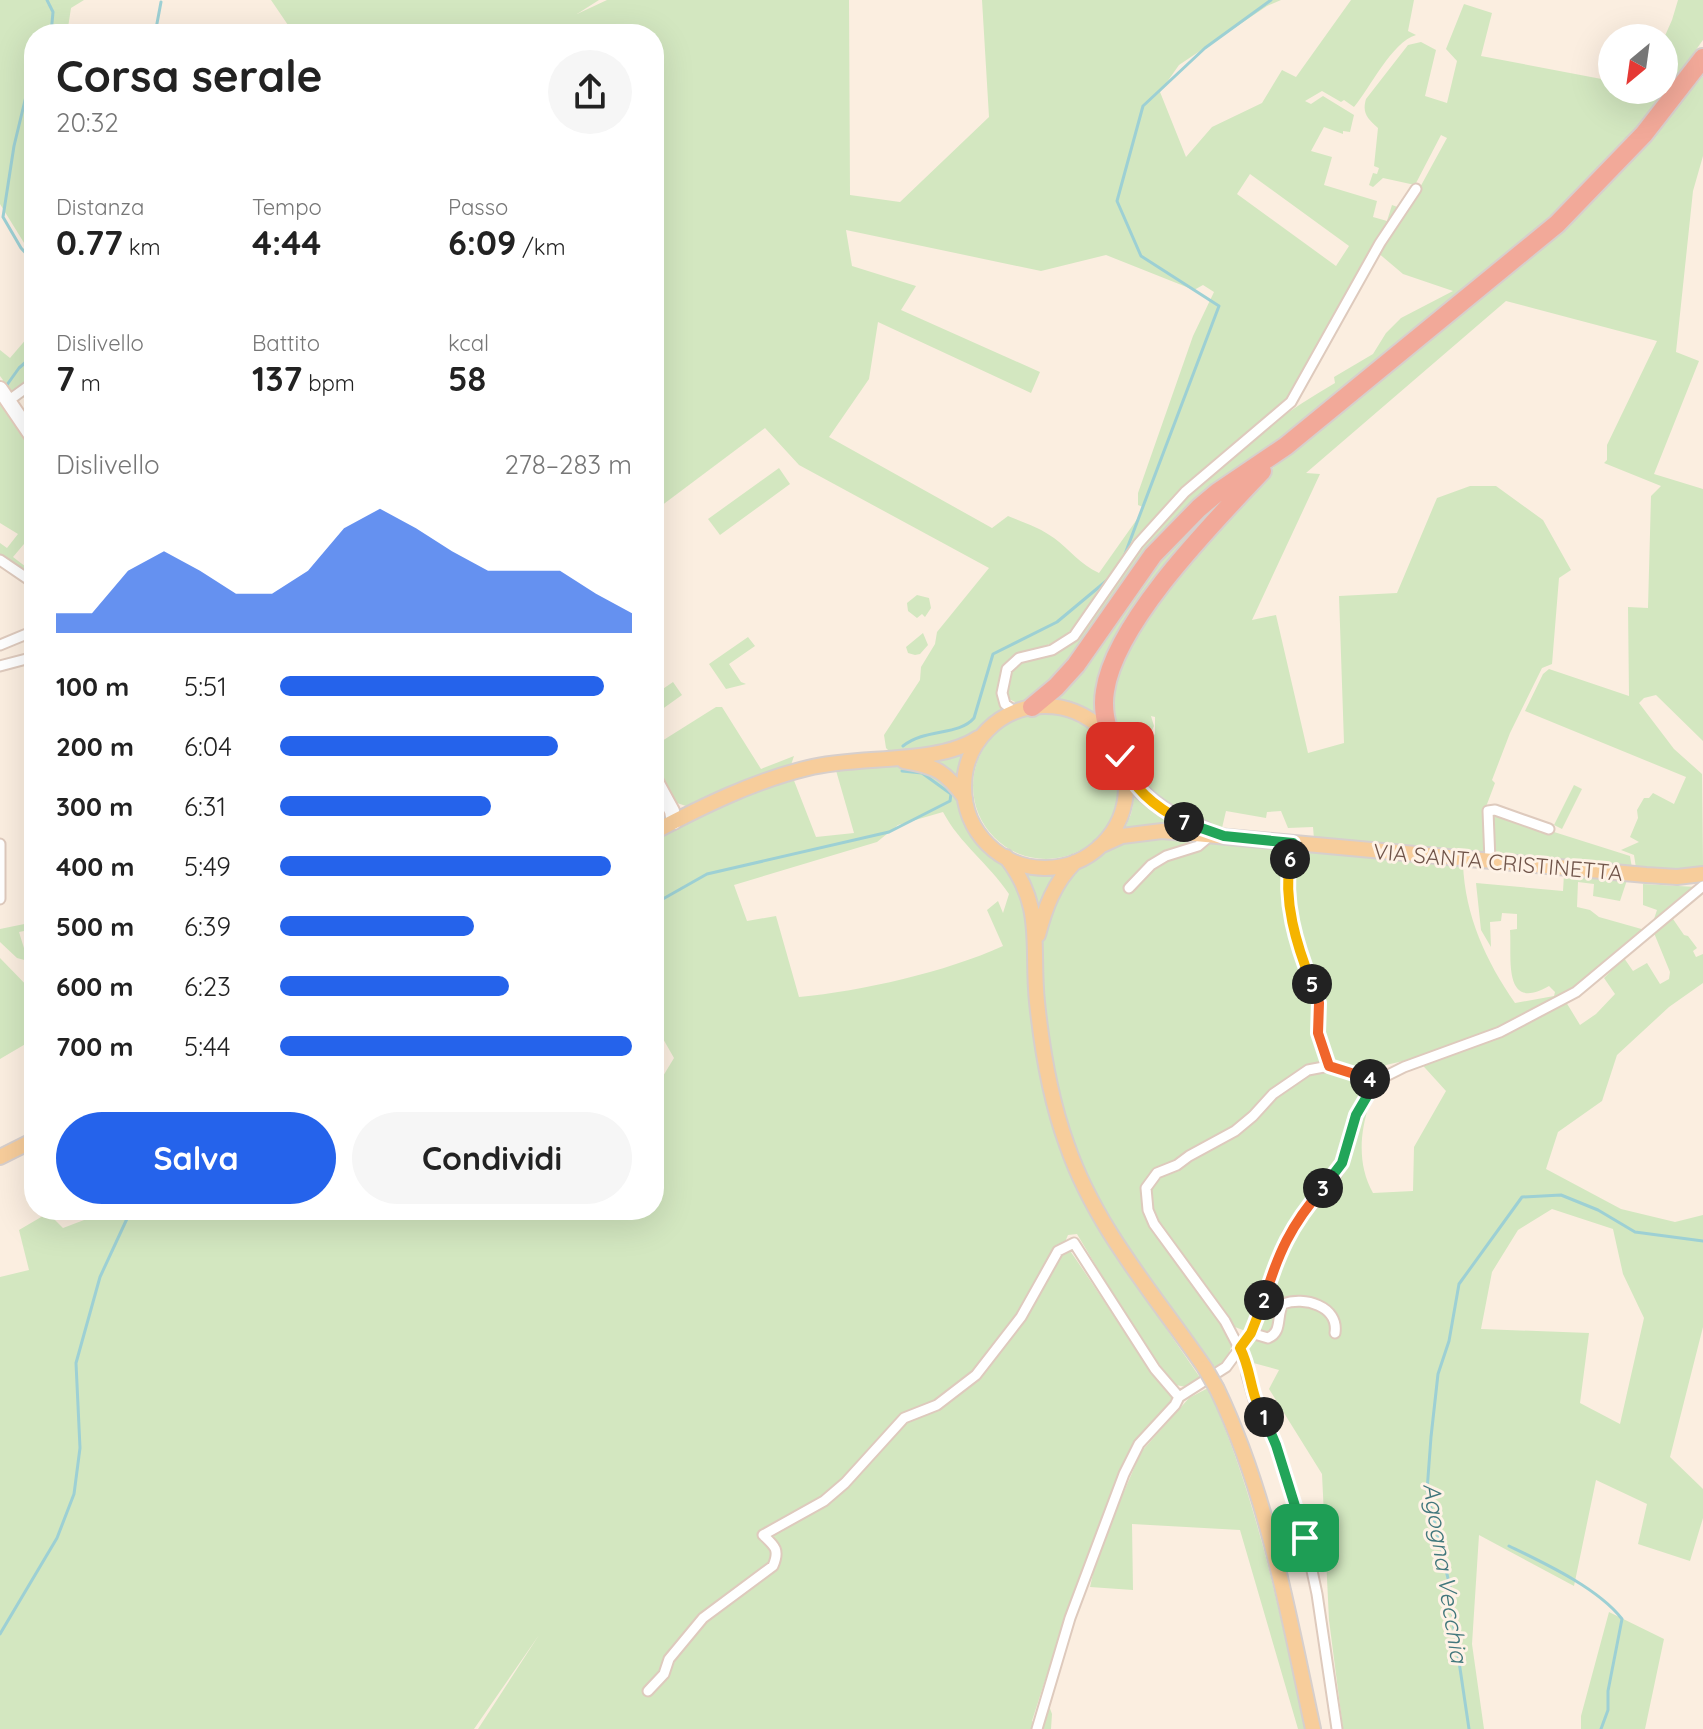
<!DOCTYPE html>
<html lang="it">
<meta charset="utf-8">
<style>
:root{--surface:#fff;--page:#f6f6f6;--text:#222;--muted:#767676;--accent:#2563eb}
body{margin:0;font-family:Quicksand,sans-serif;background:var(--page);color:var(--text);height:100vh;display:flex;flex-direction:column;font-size:30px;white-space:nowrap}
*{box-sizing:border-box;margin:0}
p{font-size:26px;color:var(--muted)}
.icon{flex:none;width:44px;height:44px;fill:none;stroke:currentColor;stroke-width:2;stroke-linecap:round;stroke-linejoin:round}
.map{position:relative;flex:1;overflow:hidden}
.sheet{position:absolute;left:24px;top:24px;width:640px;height:1196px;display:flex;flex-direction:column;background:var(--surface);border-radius:32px;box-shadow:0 8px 32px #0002}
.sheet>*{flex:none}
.needle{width:52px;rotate:209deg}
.buttons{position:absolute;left:1598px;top:24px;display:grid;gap:16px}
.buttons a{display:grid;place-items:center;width:80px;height:80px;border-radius:50%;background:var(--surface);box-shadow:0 8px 32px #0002;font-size:40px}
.pin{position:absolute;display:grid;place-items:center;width:68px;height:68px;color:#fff;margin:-34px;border-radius:16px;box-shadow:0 4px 12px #0006}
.km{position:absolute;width:40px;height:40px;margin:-20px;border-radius:50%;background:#222;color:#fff;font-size:22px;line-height:40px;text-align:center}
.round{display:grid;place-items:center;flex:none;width:84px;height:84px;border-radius:42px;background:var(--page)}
.summary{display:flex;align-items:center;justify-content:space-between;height:136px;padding:0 32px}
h1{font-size:44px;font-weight:700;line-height:60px}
.figures{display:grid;grid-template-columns:repeat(3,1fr);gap:12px;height:136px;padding:8px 32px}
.figures div{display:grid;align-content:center}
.figures b{font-size:34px;font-weight:700}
.figures small{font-size:22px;font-weight:400}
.figures p{font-size:22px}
.chart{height:224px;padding:16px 32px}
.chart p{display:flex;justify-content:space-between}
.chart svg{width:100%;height:144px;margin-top:8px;fill:var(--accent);opacity:.7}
.action{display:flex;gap:16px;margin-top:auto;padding:16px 32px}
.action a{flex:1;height:92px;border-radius:48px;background:var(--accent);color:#fff;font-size:32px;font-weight:700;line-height:92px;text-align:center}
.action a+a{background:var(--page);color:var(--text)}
ul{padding:0 32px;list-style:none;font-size:26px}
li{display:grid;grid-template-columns:128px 96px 1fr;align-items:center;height:60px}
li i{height:20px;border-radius:10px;background:var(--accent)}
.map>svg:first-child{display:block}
.green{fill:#d3e7c0;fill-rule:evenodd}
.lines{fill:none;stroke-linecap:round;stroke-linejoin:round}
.stream{stroke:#9dd0d4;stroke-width:3}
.street-casing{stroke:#decabd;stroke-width:13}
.secondary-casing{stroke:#e5ccbd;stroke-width:18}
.primary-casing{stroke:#d7cfcc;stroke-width:18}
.highway-casing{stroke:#d7cfcc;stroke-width:22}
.street{stroke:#fff;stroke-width:9}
.secondary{stroke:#fff;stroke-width:14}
.primary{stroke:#f7cd9b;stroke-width:14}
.highway{stroke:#f2a999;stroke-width:18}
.primary-bridge-casing{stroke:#d7cfcc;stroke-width:18;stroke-linecap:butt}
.primary-bridge{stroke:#f7cd9b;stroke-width:14}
.split-1-casing{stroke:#fff;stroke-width:16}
.split-2-casing{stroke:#fff;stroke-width:16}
.split-3-casing{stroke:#fff;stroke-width:16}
.split-4-casing{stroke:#fff;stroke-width:16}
.split-5-casing{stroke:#fff;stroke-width:16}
.split-6-casing{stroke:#fff;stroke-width:16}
.split-7-casing{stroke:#fff;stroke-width:16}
.split-8-casing{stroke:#fff;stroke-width:16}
.split-1{stroke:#22a559;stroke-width:10}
.split-2{stroke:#f5b400;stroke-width:10}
.split-3{stroke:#f0652b;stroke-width:10}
.split-4{stroke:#22a559;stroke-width:10}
.split-5{stroke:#f0652b;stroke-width:10}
.split-6{stroke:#f5b400;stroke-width:10}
.split-7{stroke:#22a559;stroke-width:10}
.split-8{stroke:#f5b400;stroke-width:10}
.labels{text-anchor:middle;stroke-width:6;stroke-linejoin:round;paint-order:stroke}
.street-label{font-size:22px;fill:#705449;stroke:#fef2e6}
.water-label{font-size:24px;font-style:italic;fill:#41777c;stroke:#fef2e6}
</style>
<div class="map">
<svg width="1703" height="1729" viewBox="0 0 1703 1729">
<rect width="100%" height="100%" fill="#fbeee0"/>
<path class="green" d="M0,0H84L71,8L67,34H34V259L0,204Z
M271,0H599L577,14L607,0H849L850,195L900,202L989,117L982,0H1281L1267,6L1179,65L1160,92L1186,157L1212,127L1262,103L1282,70L1296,77L1351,0H1414L1408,31L1416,35C1392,42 1370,88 1354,107L1344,100L1341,102L1322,91L1305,101L1311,104L1323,96L1354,115L1350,132L1343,131V134L1324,127L1311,151L1332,157L1324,185L1377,201L1373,217L1387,221L1392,205L1403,209L1289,399L1211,462L1170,502L1131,546L1070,631C1036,662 987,643 1002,709L963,743L890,752L886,748L884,735L920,680L921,667L935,644L937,632L989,568L799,465L765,428L661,506L656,508L654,505V34H286L290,28ZM1250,174L1349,246L1336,266L1237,194ZM846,230L1041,271L1106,255L1194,290L1203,285L1214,292L1193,336L1138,493V505L1143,507L1140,515L1099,573C1080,564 1070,550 1054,538C1041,528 1023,522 1008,516L992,528L829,437L869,379L878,322L1031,393L1040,372L901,310L916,286L852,266Z
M1678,0H1703V40L1631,140L1569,206L1439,315L1412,329L1385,352L1375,364L1215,488L1037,697L1019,704L1007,698C996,651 1049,659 1072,641C1079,635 1085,623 1090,616C1106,593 1122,568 1140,547C1194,480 1261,426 1335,383L1334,377L1373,354L1386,333L1401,318L1453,291L1403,274L1377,252L1412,202L1447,138L1441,135L1415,185L1383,178L1373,187L1369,185L1373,173L1377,174L1379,168L1374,166L1378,128C1367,118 1362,113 1366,99L1408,45L1421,42L1436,50L1425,96L1447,103L1457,61L1446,49L1464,4L1492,13L1481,56L1612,81V90H1664V38L1672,20Z
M1703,76V156L1693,191L1676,352L1699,361L1654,474L1703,489V741L1656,695L1644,698L1639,703L1674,749L1702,774L1703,867L1668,870L1636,868L1634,855L1621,850L1639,842L1630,837L1638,818L1637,810L1644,798H1649L1653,793L1674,804L1686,777L1525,711L1543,674L1549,669L1629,696L1628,607L1648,608L1651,496L1661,486L1604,463L1607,460V445L1657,341L1506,301L1306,473L1320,474L1252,620L1276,615L1308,753L1344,743L1339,596L1397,593L1437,498L1470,486H1496L1543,520L1571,570L1559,578L1552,664L1542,668L1510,733L1492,780L1495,783L1484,812L1486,856L1314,839L1313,827L1288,828L1281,811L1267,812L1266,818L1226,811L1222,828C1197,824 1126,795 1131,762C1133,750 1148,744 1155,734V717L1151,716L1154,726C1147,744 1132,749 1117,739L1109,686L1145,614L1261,478L1562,231L1620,174Z
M34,330V379L13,395L1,382L3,380L0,376V350L10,358Z
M0,397L34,446V531L31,529L28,533L32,537L27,546L24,544L13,557L26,567L34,558V576H28L0,556V543L7,548L18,534L0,523Z
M779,468L790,484L720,535L708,519Z
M1223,497L1224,503L1147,602L1101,718L1078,708L1046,701L1142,573Z
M917,595L929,598L931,608L925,617L922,614L917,618L908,611L907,603Z
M923,633L928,645L920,654L915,655L908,653L906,647Z
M748,637L755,646L729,664L741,682L746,684L726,689L709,664Z
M673,682L682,695L654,715V695Z
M716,707H722L761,769L794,756L790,768L692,808L674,802L654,767V746Z
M973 786a73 73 0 1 1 146 0a73 73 0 1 1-146 0Z
M964,753L959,777L942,765L924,760Z
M903,764L935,773L961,802L975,836L985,850L1012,873L1025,900L1029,1000L1035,1042L1077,1186L1117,1257L1201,1379L1187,1387L1175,1385L1139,1338L1077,1234L1068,1235L1065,1242L1066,1245C1102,1296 1133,1349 1172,1397C1164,1418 1142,1431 1133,1452C1093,1541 1061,1629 1032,1721L1038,1725L1049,1706L1052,1714L1051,1729H478L539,1635L474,1729H0V1277L29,1270L19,1230L48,1213L63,1228L92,1217L94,1210H654V1091L674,1058L654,1023V837L744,794L793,778L816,837L854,833L835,767ZM943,812C960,844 989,864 1009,894L1003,913L998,901L987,910L1003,946C946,972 862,991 799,997L776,916L747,921L734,885L877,842L898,825Z
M1574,785L1582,789L1562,829L1554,825Z
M1135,794L1147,805L1176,823L1175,825L1124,830L1131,814Z
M1497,814L1630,856L1632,868L1496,857L1491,820Z
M1145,835L1197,840L1191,844L1199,849L1216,839L1463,864C1465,916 1486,961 1515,1003L1554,996L1555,992L1549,986C1502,1013 1512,957 1510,930L1517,929V914L1502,913L1501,921L1490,922L1491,947L1481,930L1476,883L1563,891L1564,874L1627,880L1620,901L1593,896L1594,884L1578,882L1577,907L1590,910L1599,917L1645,930L1581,984L1534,1014L1543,1015L1566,1002L1580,1025L1596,1014L1615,994L1604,978L1624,958L1633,971L1647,963L1660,984L1669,979L1670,972L1654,933L1682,909L1683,911L1673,919L1684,935L1688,936L1697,948L1693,951L1696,957L1703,954V983L1669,1007L1617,1055L1602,1101L1558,1132L1546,1169L1621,1209L1675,1222L1703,1215V1327L1670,1457L1703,1489V1518L1690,1561L1638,1544L1647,1504L1596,1480L1574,1586L1479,1535L1472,1644L1484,1729H1343L1329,1620L1322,1474L1269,1389L1279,1370L1246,1361L1242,1350L1253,1334L1235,1327C1232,1346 1231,1356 1216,1369C1175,1307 1120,1252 1088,1184C1063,1129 1030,987 1044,928C1049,908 1058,883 1074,869C1094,851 1120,843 1145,835ZM1416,1058L1446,1091L1414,1147L1413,1191L1373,1193C1350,1152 1366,1104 1386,1065ZM1552,1209L1613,1229L1623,1274L1644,1318L1620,1424L1580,1403L1589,1333L1481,1329L1492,1272L1518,1230Z
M1022,869L1042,873L1059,871L1039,913Z
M1643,884L1696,887L1658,921L1654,919L1657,910L1643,905Z
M34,922V929L19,932L28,961L17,958L0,942V929Z
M0,958L34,993V1039L0,1059Z
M1208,1388C1257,1497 1280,1613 1305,1729H1298L1240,1530L1132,1524L1133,1590L1090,1587L1098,1552L1141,1452L1189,1398Z
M1609,1612L1664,1639L1645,1729H1581V1716Z"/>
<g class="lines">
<path class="stream" d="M47,0L53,12L51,34
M155,34L161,2
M34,89L27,92L14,146L3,217L21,248L34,262
M4,389L19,368L34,355
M1125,554L1219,306L1141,256L1117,201L1143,106L1205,48L1271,0
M903,746C925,728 959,736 974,718L993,654L1057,622L1111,577
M654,904L707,874L889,832L950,801L951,794L922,773L902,771
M1509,1546C1544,1563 1598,1588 1622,1619L1608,1691V1710L1601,1729
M0,1634L57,1538L74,1494L80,1448L76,1363L100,1277L131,1210
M1469,1729L1453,1621L1452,1595L1427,1491L1431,1437L1438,1374L1449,1341L1459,1284L1522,1197L1561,1195L1598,1210L1635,1232L1703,1241"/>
<g class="street-casing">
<path id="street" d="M8,401L34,382
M0,560L28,579L34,580
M0,645L34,631
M0,666L34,657
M1015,712L1005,704L1002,693L1007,669L1019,658L1052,650L1074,636L1138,544L1185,492L1291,402L1380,243L1416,189
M1293,843L1289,869L1288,899L1292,924L1319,1003L1318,1033L1329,1066
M0,844V899
M1490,861L1488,811L1495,810L1549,829
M1129,888L1151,865L1166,856L1198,846L1211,835
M1251,1333L1268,1338C1283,1332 1276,1316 1283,1304C1304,1296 1339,1306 1335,1333
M648,1691L664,1674L669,1659L703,1618L773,1566C780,1550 775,1546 763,1535L824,1501L845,1483L904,1418L937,1405L976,1375L1021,1317L1058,1251L1074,1243L1155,1369L1179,1397L1226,1367L1251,1333L1288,1234L1337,1173L1356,1115L1376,1081
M1037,1729L1070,1618L1124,1474L1139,1444L1175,1405L1179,1397
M1337,1729L1317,1594L1305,1538L1276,1445L1254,1400L1247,1375L1248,1365L1225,1321L1154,1224L1148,1210L1146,1188L1157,1173L1177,1165L1189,1156L1235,1131L1253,1116L1273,1094L1308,1070L1329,1066L1376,1081L1404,1067L1500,1032L1576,992L1703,886"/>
</g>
<g class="secondary-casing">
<path id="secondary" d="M0,389L34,439
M654,778L672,811L674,822"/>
</g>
<g class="primary-casing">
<path id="primary" d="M964 787a81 81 0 1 1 162 0a81 81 0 1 1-162 0Z
M904,761C936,766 946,772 965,798
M1125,774C1147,801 1172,818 1205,829
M654,832C703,806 754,781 808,768C858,755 938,765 978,738
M1100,846L1122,836L1162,831L1646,875L1677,877L1703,874
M1006,857C1045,907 1031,945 1037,1002C1042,1050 1050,1099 1067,1145C1096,1229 1155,1295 1205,1368
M1038,935C1045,908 1054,883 1075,862
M0,1157L34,1140
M1217,1389C1268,1496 1288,1613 1313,1729"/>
</g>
<g class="highway-casing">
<path id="highway" d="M1032,707L1056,687L1076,665L1153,555L1199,508L1218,492L1286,446L1557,224L1644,134L1703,58
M1111,740C1106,723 1102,709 1105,691C1115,622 1214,522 1262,471"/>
</g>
<use href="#street" class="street"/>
<use href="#secondary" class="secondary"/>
<use href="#primary" class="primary"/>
<use href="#highway" class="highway"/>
<g class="primary-bridge-casing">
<path id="primary-bridge" d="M1205,1368L1217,1389"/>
</g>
<use href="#primary-bridge" class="primary-bridge"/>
</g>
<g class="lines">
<g class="split-1-casing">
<path id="split-1" d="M1264,1417L1276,1445L1305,1538"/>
</g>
<g class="split-2-casing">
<path id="split-2" d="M1264,1417C1249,1392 1252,1371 1240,1348L1251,1333L1264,1300"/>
</g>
<g class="split-3-casing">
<path id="split-3" d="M1264,1300C1278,1253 1291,1225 1323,1188"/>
</g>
<g class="split-4-casing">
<path id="split-4" d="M1323,1188L1342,1163L1356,1115L1376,1081L1370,1079"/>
</g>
<g class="split-5-casing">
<path id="split-5" d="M1312,984L1319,1003L1318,1033L1329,1066L1370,1079"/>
</g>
<g class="split-6-casing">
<path id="split-6" d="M1290,859C1283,901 1296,944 1312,984"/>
</g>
<g class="split-7-casing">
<path id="split-7" d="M1184,822L1224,836L1293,843L1290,859"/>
</g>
<g class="split-8-casing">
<path id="split-8" d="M1120,756C1131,788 1155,807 1184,822"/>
</g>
<use href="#split-1" class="split-1"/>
<use href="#split-2" class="split-2"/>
<use href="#split-3" class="split-3"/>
<use href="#split-4" class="split-4"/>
<use href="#split-5" class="split-5"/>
<use href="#split-6" class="split-6"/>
<use href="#split-7" class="split-7"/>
<use href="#split-8" class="split-8"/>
</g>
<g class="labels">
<g class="street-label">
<text transform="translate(1498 862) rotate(5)" y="8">VIA SANTA CRISTINETTA</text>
</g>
<g class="water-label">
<text transform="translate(1445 1573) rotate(81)" y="8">Agogna Vecchia</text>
</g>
</g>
</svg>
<div class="buttons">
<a><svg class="needle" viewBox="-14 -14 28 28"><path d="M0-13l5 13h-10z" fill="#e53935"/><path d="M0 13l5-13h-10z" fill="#767676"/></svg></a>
</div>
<div class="pin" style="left:1305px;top:1538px;background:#1e9e55"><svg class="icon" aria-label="arrive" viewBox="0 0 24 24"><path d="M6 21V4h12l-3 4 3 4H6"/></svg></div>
<div class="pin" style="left:1120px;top:756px;background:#d93025"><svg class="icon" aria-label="check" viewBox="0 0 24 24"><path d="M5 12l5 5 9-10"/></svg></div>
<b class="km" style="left:1264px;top:1417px">1</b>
<b class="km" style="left:1264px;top:1300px">2</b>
<b class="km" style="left:1323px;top:1188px">3</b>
<b class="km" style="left:1370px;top:1079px">4</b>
<b class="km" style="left:1312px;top:984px">5</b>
<b class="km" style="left:1290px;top:859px">6</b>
<b class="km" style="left:1184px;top:822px">7</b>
<section class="sheet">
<div class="summary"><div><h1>Corsa serale</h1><p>20:32</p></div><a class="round"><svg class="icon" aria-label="share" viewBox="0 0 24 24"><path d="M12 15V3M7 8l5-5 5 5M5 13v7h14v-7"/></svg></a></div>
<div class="figures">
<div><p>Distanza</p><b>0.77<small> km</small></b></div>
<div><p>Tempo</p><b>4:44</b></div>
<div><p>Passo</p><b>6:09<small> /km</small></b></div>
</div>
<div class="figures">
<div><p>Dislivello</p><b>7<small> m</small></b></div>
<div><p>Battito</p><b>137<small> bpm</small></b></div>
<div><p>kcal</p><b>58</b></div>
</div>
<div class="chart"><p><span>Dislivello</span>278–283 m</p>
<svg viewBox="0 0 160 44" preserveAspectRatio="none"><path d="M0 44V38L10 38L20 25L30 19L40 25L50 32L60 32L70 25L80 12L90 6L100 12L110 19L120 25L130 25L140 25L150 32L160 38V44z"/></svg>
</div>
<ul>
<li><b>100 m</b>5:51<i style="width:92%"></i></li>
<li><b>200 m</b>6:04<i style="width:79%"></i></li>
<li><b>300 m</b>6:31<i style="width:60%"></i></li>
<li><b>400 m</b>5:49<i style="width:94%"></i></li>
<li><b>500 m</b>6:39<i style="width:55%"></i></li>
<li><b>600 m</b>6:23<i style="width:65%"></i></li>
<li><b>700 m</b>5:44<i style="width:100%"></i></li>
</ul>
<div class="action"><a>Salva</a><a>Condividi</a></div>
</section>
</div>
